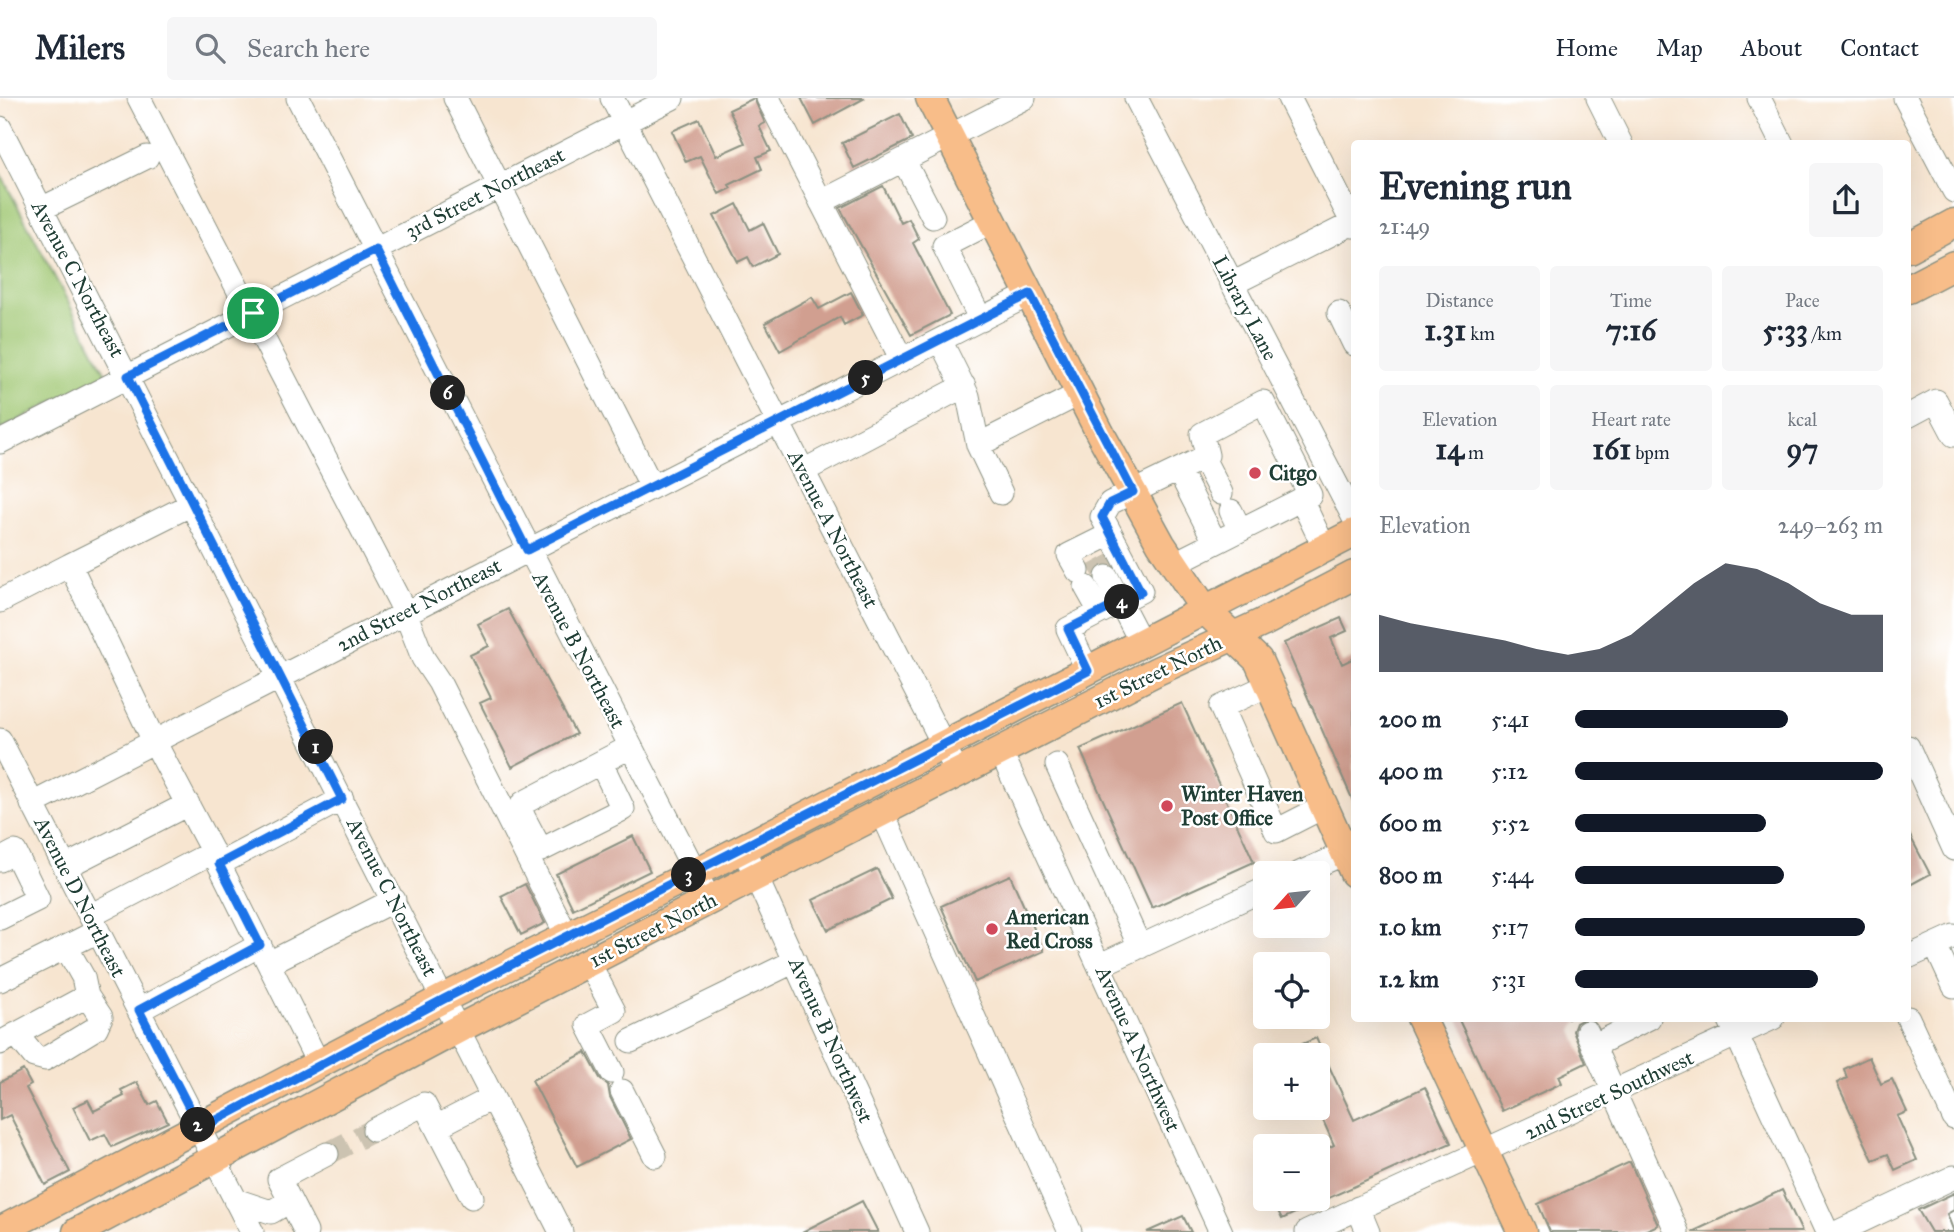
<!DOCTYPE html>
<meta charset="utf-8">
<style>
:root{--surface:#fff;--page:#f6f6f7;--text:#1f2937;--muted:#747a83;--line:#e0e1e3;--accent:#111827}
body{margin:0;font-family:"IM FELL Great Primer",serif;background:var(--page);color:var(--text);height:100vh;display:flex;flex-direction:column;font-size:26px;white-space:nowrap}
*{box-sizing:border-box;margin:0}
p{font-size:23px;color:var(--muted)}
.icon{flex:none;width:38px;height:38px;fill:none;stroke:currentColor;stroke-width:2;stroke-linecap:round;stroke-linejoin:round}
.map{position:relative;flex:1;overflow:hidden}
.drawer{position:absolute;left:1351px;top:42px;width:560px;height:882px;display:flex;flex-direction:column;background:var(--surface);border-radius:7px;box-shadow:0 7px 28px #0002}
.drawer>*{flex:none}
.needle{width:46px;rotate:243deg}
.tools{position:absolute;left:1253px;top:763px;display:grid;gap:14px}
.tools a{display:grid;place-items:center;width:77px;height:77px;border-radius:7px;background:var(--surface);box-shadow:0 7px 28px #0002;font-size:35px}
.pin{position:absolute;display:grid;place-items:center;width:60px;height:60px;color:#fff;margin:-30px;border:4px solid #fff;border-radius:50%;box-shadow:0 2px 7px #0007}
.km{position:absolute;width:35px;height:35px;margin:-18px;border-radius:50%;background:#222;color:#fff;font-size:19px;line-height:35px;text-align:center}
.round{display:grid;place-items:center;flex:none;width:74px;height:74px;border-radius:7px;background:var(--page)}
.head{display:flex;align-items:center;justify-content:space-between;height:119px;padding:0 28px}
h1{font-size:38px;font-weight:800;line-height:52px}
.figures{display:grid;grid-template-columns:repeat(3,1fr);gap:10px;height:119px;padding:7px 28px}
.figures div{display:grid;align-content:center;border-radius:7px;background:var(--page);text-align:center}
.figures b{font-size:30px;font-weight:800}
.figures small{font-size:19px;font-weight:400}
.figures p{font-size:19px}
.chart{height:196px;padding:14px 28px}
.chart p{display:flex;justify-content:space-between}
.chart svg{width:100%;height:126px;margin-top:7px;fill:var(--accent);opacity:.7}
ul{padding:0 28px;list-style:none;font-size:23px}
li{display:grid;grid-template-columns:112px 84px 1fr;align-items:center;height:52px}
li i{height:18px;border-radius:9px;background:var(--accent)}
header{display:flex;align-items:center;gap:42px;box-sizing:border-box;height:98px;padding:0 35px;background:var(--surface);border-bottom:2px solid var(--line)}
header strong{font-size:33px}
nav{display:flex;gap:38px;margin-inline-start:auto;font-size:24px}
.search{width:490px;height:63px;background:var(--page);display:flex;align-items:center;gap:18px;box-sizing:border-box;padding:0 24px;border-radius:7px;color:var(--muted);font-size:26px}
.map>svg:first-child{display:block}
.green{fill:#a1c874;stroke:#608254;stroke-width:2}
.building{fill:#d19f90}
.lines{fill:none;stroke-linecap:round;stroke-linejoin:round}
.minor-tunnel{stroke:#ccc3b1;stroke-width:23;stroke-dasharray:23 11;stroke-linecap:butt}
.minor-casing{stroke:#8b9182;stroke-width:25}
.major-casing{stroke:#8b9182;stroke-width:31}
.minor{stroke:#fff;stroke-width:23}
.major{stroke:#f8bd89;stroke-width:28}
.route-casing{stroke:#fff;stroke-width:14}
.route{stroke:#1a73e8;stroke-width:9}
.poi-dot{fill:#d1495b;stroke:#fff;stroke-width:2.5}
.labels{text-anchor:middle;stroke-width:5;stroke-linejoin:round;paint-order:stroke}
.street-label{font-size:21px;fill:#1f3d34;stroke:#fff}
.poi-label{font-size:21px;font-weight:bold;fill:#1f3d34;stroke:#fff;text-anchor:start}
</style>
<header>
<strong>Milers</strong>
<div class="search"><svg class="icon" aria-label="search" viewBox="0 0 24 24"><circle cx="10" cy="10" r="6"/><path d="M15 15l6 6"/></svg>Search here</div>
<nav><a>Home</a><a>Map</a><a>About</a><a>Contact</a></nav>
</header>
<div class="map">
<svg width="1954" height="1134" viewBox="0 0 1954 1134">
<rect width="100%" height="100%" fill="#fff"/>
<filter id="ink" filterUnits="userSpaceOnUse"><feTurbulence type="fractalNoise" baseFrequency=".0143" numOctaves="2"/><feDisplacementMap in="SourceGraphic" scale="14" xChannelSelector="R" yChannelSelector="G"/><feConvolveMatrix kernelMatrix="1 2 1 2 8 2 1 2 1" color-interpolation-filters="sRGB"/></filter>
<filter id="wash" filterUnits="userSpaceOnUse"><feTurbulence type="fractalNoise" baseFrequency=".00686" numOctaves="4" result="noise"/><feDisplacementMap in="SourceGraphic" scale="28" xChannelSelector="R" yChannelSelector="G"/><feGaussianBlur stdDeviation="1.57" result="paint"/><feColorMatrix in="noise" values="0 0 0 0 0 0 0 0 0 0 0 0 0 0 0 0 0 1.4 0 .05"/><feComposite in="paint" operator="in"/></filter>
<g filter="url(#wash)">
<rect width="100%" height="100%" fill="#f7e5d0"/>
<path class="green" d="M0,75L106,276L0,332Z"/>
<g id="blocks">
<path class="building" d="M754,0L765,25L759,28L771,53L757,59L762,71L729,87L731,90L719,96L700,58L686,64L672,33L699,21L716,58L745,45L729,12Z
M801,0H865L815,27Z
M900,16L912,41L854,70L842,45Z
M883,88L901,125L909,121L919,141L913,145L950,217L911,237L840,110Z
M737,106L750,132L763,125L778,156L753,169L748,159L738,164L714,118Z
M851,194L863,217L844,227L840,219L780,253L765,225L812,199L819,211Z
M508,511L576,636L512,669L480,605L491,600L470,557L489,548L478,526Z
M1341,520L1347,533L1331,540L1342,566L1354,560V705L1284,545Z
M1182,605L1254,764L1152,810L1080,651Z
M1908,734L1930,776L1908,788Z
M633,738L650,773L573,811L556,776Z
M877,771L892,801L828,832L813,802Z
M1010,777L1044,853L975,884L941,808Z
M525,786L545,825L521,837L501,798Z
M1458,920H1585L1576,925L1573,933L1586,965L1559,978L1562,985L1502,1013Z
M1316,940L1354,1022L1425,989L1451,1045L1282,1121L1272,1101H1318V1055L1334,1047L1318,1011V957H1277Z
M586,954L600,980L608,987L610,999L631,1041L577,1069L532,982Z
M1869,959L1881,986L1892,981L1907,1014L1897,1018L1917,1062L1895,1072L1888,1056L1873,1062L1837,985L1847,980L1844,971Z
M23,972L31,987L26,990L70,1074L45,1087L10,1017L0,1022V984Z
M137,984L149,1007L157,1003L168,1024L112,1049L105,1036L90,1043L73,1009L88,1002L94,1013L124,998L121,992Z
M1630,1064L1658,1127L1642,1134H1550L1538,1106Z
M1782,1092L1802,1134H1692Z
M1954,1095V1112L1947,1116L1954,1134H1931L1918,1112Z
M862,1103L878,1134H802Z
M1183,1118L1191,1134H1147Z"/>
</g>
</g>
<g filter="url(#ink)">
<use href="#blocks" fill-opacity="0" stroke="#8b9182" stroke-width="2"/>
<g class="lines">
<path class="minor-tunnel" d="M1098,462L1107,479
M327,1056L374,1032"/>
<g class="minor-casing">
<path id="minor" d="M139,0L405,514L423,560L439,584L567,838
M298,0L710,803
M455,0L652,389
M612,0L958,675
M768,0L902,262
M1136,0L1354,420
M1289,0L1354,128
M1598,0L1621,46
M1759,0L1782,46
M1905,0L1954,93
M0,30L561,1134
M904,63L933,119
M821,104L1024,0
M41,111L147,59
M1232,186L1353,125
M1339,215L1354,246
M981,222L944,148L993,123
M940,242L968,298L978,347L1081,295
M1908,318L1936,303L1954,337
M0,344L672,0
M978,347L1001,395
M1203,360L1221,395
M803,373L964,288
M1179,373L1215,444
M1301,401L1325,451
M192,406L70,467L154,643L220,768L319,967
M1231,413L1240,432
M1078,473L1069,457L1111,436
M1107,479L1142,546
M1086,489L1100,514
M0,503L70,467
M1088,573L1068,531L1141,493L1102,419L1110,405L1203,360L1207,357L1202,336L1263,304L1310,397L1173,466
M1269,587L1221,609L1276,733L1325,708
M0,642L252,1134
M1908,649L1954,751
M1001,654L1221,1134
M601,665L623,711L541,752L522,716L523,705L630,649
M1057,667L1140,849
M32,706L1030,196
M882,714L1070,1134
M743,750L917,1134
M0,762L15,754L38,801L0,820
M219,766L342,701
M65,769L188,706
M1300,775L1345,755
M90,818L213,754
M1935,847L1954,888
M1908,859L1954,838
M269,865L394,802
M589,865L614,913L588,927L612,974
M1100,867L1265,791
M0,882L98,833
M139,912L260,847
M1729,920L1827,1134
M1908,920L1954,1020
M1587,934L1677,1134
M16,936L34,958L45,961L96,930L101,919L87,898
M631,943L795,863
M0,945L87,898L83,879L66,849
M1593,948L1649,920
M622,993L655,1058
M374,1032L424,1006L436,1029
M472,1099L436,1029L492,1000
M235,1102L271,1114L290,1103
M1358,1110L1368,1134
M306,1134L279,1081L327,1056
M1307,1134L1773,920
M1838,1134L1954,1079"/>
</g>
<g class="major-casing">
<path id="major" d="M930,0L1100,335L1161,446L1205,512L1258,562L1354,775
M1908,150L1954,125
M1908,191L1954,167
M1421,920L1522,1134
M0,1133L444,900L728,758L1354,435
M77,1134L460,930L1157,573L1262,525L1354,477"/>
</g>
<use href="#minor" class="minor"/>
<use href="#major" class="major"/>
</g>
</g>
<g class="lines" filter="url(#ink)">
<g class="route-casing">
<path id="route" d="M376,152L527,452L1030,196L1133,394L1110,405L1102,419L1141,494L1068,531L1088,573L444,901L200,1031L139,912L260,847L219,766L342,701L128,278Z"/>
</g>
<use href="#route" class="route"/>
</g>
<g class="poi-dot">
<circle cx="1255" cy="375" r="7"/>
<circle cx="1167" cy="708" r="7"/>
<circle cx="992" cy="831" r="7"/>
</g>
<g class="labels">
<g class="street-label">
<text transform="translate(485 95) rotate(-27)" y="7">3rd Street Northeast</text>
<text transform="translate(78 181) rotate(62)" y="7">Avenue C Northeast</text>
<text transform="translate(1245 210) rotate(62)" y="7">Library Lane</text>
<text transform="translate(833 431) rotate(63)" y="7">Avenue A Northeast</text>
<text transform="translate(419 507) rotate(-27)" y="7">2nd Street Northeast</text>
<text transform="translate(579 552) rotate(62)" y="7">Avenue B Northeast</text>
<text transform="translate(1158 574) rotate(-26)" y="7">1st Street North</text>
<text transform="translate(80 799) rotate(63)" y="7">Avenue D Northeast</text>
<text transform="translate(392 799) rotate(63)" y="7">Avenue C Northeast</text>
<text transform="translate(653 832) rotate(-27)" y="7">1st Street North</text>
<text transform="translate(831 942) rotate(66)" y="7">Avenue B Northwest</text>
<text transform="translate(1138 951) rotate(66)" y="7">Avenue A Northwest</text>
<text transform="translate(1609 997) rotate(-25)" y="7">2nd Street Southwest</text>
</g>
<g class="poi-label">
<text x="1269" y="382">Citgo</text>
<text x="1181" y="703">Winter Haven<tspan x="1181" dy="24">Post Office</tspan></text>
<text x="1006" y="826">American<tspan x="1006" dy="24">Red Cross</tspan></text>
</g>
</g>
</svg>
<div class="tools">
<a><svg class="needle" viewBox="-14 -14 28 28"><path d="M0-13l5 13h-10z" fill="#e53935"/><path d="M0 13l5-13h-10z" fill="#747a83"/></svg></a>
<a><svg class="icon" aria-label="locate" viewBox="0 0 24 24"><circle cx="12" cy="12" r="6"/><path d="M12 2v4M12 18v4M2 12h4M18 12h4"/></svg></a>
<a>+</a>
<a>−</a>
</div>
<div class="pin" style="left:253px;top:215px;background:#1e9e55"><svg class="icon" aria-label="arrive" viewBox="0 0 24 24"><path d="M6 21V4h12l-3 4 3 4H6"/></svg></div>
<b class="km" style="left:316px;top:649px">1</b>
<b class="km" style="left:198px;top:1027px">2</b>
<b class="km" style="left:689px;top:777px">3</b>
<b class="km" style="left:1122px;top:504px">4</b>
<b class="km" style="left:866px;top:280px">5</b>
<b class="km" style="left:448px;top:295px">6</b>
<section class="drawer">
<div class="head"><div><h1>Evening run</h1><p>21:49</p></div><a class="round"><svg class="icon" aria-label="share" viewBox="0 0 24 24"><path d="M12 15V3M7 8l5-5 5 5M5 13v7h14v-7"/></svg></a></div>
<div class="figures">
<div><p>Distance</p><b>1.31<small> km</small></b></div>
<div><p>Time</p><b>7:16</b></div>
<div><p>Pace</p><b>5:33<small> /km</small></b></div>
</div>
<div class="figures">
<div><p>Elevation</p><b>14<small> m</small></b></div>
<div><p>Heart rate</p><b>161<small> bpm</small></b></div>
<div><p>kcal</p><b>97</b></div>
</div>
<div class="chart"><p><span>Elevation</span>249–263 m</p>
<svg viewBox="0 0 160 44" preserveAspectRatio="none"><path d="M0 44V24L10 27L20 29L30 31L40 33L50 36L60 38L70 36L80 31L90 22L100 13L110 6L120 8L130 13L140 20L150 24L160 24V44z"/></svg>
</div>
<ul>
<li><b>200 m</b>5:41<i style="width:69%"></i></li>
<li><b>400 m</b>5:12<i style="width:100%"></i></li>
<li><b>600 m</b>5:52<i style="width:62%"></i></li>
<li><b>800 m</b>5:44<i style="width:68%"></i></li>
<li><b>1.0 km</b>5:17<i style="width:94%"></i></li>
<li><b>1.2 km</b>5:31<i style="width:79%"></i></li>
</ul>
</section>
</div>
